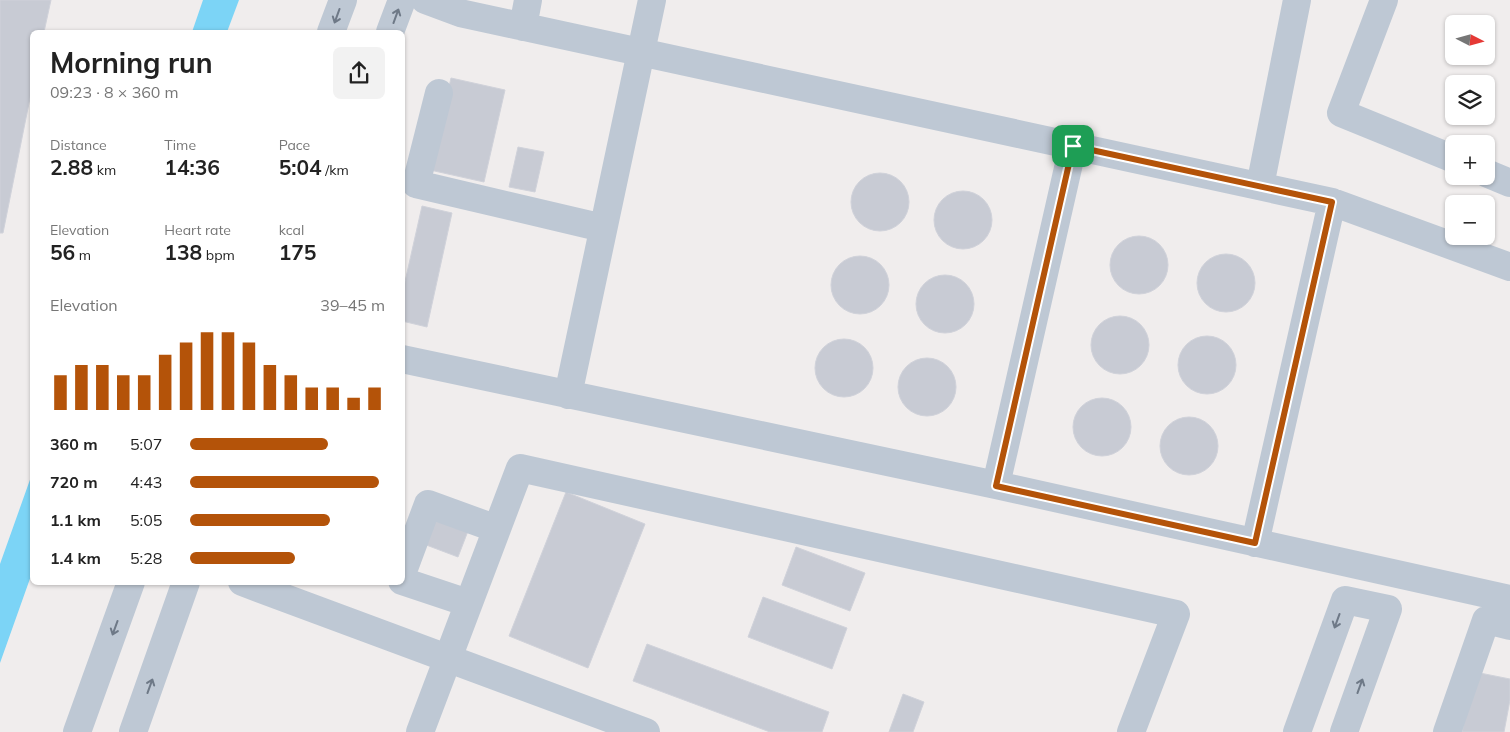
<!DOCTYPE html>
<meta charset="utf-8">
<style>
:root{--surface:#fff;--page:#f2f2f2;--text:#222;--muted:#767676;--accent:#b45309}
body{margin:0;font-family:Mulish,sans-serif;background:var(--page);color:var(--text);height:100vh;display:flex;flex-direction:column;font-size:19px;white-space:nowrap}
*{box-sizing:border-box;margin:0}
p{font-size:16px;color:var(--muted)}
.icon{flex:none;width:28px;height:28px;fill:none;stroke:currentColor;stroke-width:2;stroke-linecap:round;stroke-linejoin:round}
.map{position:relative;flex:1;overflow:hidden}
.panel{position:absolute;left:30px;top:30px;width:375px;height:555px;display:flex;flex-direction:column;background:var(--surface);border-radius:8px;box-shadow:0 1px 4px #0004}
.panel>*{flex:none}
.needle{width:32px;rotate:96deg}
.fabs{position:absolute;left:1445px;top:15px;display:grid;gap:10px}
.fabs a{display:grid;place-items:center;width:50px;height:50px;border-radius:8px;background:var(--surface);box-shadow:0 1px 4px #0004;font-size:25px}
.pin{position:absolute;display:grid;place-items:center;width:42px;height:42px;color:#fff;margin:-21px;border-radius:10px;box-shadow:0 2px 8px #0006}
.round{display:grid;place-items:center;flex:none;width:52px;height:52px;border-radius:8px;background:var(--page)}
.overview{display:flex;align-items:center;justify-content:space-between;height:85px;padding:0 20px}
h1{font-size:28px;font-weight:700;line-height:38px}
.figures{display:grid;grid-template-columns:repeat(3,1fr);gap:8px;height:85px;padding:5px 20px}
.figures div{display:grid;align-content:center}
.figures b{font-size:21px;font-weight:700}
.figures small{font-size:14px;font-weight:400}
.figures p{font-size:14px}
.chart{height:140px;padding:10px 20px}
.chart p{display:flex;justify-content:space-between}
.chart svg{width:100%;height:90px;margin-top:5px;stroke:var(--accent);stroke-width:6}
ul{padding:0 20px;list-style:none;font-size:16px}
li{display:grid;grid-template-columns:80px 60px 1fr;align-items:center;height:38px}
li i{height:12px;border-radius:6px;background:var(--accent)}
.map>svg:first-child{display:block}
.water{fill:#7cd4f6}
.building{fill:#c8cbd4;stroke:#d0d2da}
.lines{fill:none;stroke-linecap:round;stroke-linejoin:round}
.minor{stroke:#bec8d4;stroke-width:28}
.oneway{stroke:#6e7987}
.route-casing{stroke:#fff;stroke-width:10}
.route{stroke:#b45309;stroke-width:6}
</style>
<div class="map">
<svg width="1510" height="732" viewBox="0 0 1510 732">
<rect width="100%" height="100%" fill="#f0eded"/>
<path class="water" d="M203,0H239L227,32H192Z
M32,474V573L0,663V564Z"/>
<path class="building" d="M0,0H51L44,32H32V88L3,233H0Z
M451,78L505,90L484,182L430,170Z
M518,147L544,152L535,192L509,187Z
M851 202a29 29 0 1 1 58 0a29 29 0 1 1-58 0Z
M934 220a29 29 0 1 1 58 0a29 29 0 1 1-58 0Z
M422,206L452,213L427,327L402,321V295Z
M1110 265a29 29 0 1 1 58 0a29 29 0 1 1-58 0Z
M1197 283a29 29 0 1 1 58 0a29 29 0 1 1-58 0Z
M831 285a29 29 0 1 1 58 0a29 29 0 1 1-58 0Z
M916 304a29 29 0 1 1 58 0a29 29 0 1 1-58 0Z
M1091 345a29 29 0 1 1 58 0a29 29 0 1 1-58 0Z
M1178 365a29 29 0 1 1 58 0a29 29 0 1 1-58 0Z
M815 368a29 29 0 1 1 58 0a29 29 0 1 1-58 0Z
M898 387a29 29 0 1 1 58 0a29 29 0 1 1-58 0Z
M1073 427a29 29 0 1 1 58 0a29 29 0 1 1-58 0Z
M1160 446a29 29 0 1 1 58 0a29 29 0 1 1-58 0Z
M566,492L645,524L588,668L509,636Z
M430,517L468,531L458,557L421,543Z
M796,547L865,573L850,611L782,585Z
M763,597L847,628L832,669L748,637Z
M647,644L829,712L822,732H770L633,681Z
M1475,672L1510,679V700L1504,732H1462Z
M903,694L924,702L913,732H889Z"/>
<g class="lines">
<path class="minor" d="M425,0L460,13L1332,202
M1384,0L1341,113L1454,159
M523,27L528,0
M331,32L343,0
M390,32L402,0
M439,93L416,184L603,228
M1486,173L1510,183
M1260,186L1297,0
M402,359L996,485L1510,599
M568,395L652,0
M996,485L1073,146
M1255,543L1332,202L1510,267
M402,574L428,504L497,529
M402,581L468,603
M242,582L646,732
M77,732L131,582
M133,732L186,582
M420,732L520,468L1176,614L1131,732
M1297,732L1345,600L1388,609L1344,732
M1447,732L1486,620L1510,626"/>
</g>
<defs><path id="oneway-shaft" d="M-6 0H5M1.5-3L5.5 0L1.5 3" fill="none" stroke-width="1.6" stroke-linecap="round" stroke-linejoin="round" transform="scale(1.25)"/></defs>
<g class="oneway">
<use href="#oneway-shaft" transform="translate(337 16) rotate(110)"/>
<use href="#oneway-shaft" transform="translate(396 16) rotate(-70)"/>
<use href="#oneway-shaft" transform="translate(1337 621) rotate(110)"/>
<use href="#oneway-shaft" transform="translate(115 628) rotate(110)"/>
<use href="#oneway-shaft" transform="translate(150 686) rotate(-70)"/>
<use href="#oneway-shaft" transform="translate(1360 686) rotate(-70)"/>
</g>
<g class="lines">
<g class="route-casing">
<path id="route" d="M1073,146L1332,202L1255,543L996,486Z"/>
</g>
<use href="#route" class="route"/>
</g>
</svg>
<div class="fabs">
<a><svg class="needle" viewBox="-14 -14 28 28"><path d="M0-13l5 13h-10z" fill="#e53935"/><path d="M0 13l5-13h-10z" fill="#767676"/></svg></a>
<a><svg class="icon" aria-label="layers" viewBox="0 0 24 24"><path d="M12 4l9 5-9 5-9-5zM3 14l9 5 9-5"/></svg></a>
<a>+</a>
<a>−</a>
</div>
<div class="pin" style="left:1073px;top:146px;background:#1e9e55"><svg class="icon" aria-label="arrive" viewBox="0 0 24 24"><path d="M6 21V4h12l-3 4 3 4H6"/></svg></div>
<section class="panel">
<div class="overview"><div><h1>Morning run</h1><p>09:23 · 8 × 360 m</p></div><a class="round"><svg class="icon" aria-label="share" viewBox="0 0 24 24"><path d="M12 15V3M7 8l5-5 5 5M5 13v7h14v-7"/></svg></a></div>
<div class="figures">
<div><p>Distance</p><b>2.88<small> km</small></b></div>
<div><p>Time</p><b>14:36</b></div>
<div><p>Pace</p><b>5:04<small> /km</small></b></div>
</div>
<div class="figures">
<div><p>Elevation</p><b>56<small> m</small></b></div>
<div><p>Heart rate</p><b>138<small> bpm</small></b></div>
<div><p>kcal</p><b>175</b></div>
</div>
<div class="chart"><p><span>Elevation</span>39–45 m</p>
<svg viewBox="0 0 160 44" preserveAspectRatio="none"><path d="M5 44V27M15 44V22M25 44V22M35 44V27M45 44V27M55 44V17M65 44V11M75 44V6M85 44V6M95 44V11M105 44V22M115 44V27M125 44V33M135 44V33M145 44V38M155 44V33"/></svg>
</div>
<ul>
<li><b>360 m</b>5:07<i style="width:71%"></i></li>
<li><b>720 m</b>4:43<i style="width:97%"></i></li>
<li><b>1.1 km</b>5:05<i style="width:72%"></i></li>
<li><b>1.4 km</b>5:28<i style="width:54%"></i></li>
</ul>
</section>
</div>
